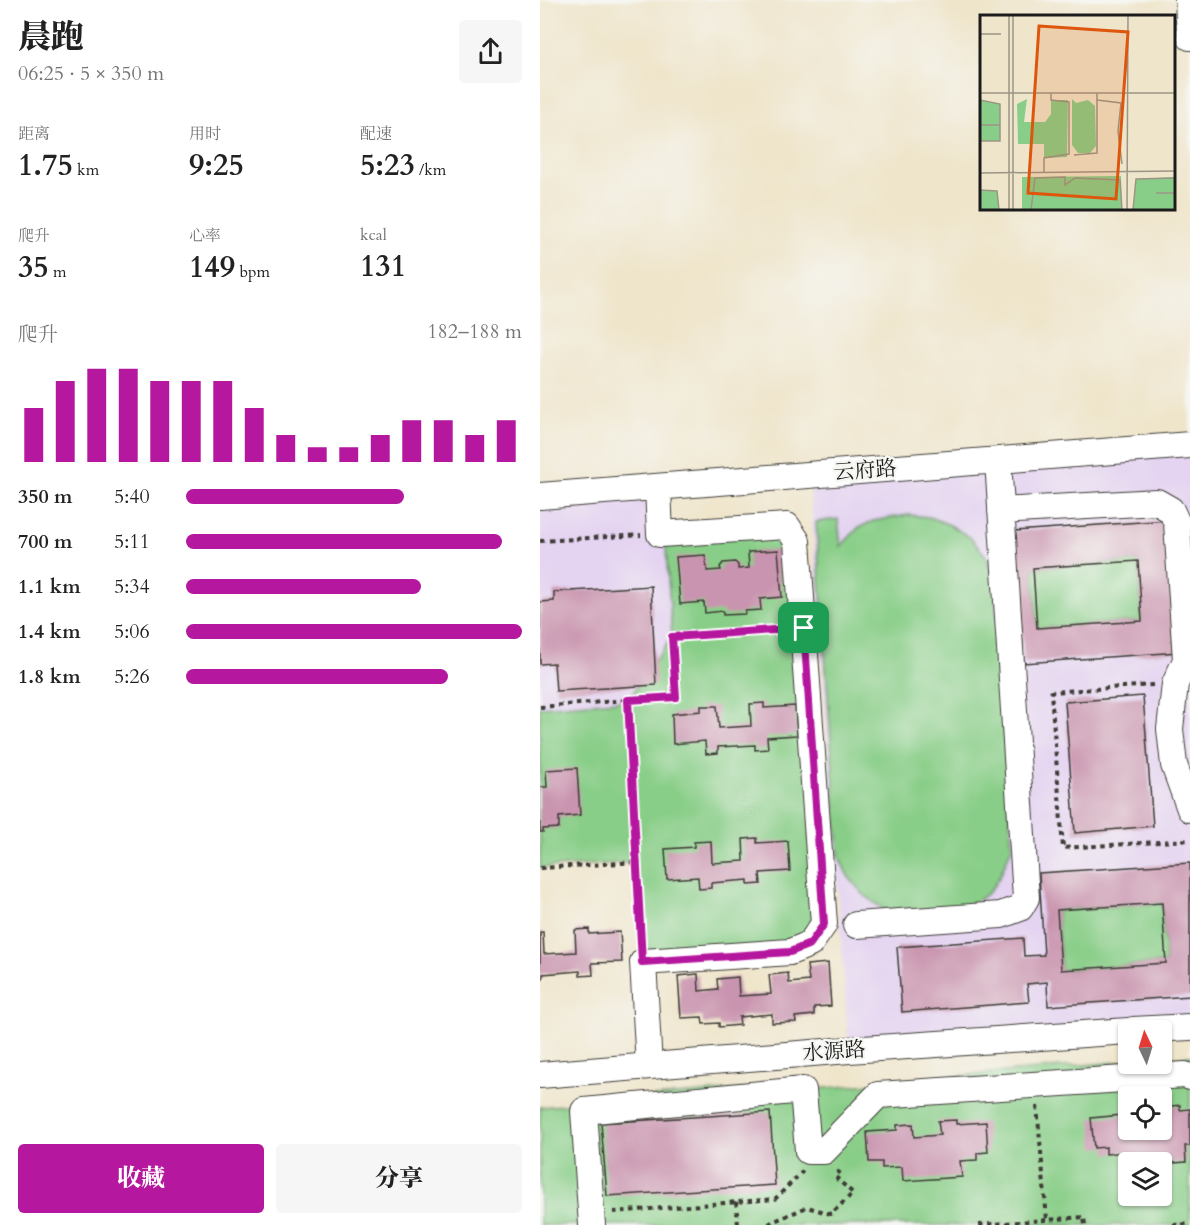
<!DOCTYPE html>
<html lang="zh">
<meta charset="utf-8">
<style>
:root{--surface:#fff;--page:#f6f6f6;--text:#222;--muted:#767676;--accent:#b5179e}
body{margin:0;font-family:Cardo,"Noto Serif SC",serif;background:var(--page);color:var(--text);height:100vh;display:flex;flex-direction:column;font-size:22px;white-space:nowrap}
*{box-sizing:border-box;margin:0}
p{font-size:20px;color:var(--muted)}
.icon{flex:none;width:33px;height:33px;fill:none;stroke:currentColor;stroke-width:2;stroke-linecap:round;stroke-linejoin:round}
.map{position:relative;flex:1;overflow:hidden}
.side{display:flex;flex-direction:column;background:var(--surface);width:540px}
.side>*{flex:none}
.needle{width:39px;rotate:356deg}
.buttons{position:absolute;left:578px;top:1020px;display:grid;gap:12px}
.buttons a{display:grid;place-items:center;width:54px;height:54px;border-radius:6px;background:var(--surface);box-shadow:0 2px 4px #0004;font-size:30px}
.pin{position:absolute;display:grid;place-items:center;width:51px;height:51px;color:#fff;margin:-26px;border-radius:12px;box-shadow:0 3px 9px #0006}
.round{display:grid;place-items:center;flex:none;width:63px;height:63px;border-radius:6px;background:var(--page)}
.headline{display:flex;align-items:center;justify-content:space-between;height:102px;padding:0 18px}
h1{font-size:33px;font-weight:800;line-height:45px}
.stats{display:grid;grid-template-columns:repeat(3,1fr);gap:9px;height:102px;padding:6px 18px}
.stats div{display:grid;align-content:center}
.stats b{font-size:30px;font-weight:800}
.stats small{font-size:16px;font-weight:400}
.stats p{font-size:16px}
.chart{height:168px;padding:12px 18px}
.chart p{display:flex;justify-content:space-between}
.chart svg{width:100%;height:108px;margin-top:6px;stroke:var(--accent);stroke-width:6}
.cta{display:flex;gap:12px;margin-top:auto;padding:12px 18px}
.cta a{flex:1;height:69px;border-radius:6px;background:var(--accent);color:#fff;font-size:24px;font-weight:800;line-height:69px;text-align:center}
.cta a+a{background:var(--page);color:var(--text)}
ul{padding:0 18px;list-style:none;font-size:20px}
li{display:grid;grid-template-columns:96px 72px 1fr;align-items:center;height:45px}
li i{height:15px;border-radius:8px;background:var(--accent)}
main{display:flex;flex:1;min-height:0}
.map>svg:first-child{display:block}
.built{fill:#e4d3f1}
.green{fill:#89ce88;stroke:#527552;stroke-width:1.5;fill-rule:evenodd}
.building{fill:#c994af;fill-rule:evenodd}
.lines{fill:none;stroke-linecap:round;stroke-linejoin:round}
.minor-casing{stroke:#3c3a36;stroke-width:28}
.path{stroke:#3c3a36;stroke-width:4;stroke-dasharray:4.5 4.5;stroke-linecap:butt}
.minor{stroke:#fff;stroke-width:26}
.route-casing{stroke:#fff;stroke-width:12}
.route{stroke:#b5179e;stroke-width:8}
.labels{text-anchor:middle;stroke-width:5;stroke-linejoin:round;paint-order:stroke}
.street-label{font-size:21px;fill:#1c1c1c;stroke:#f6f6f2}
.inset-road{fill:none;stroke:#9b9585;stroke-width:1.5}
.view{fill:#de560d;fill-opacity:0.15;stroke:#de560d;stroke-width:3}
.inset-edge{fill:none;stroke:#1c1c1c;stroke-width:3}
</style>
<main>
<section class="side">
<div class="headline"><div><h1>晨跑</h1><p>06:25 · 5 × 350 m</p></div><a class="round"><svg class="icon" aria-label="share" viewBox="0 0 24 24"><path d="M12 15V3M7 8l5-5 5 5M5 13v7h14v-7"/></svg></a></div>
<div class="stats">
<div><p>距离</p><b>1.75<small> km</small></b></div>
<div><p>用时</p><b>9:25</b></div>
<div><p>配速</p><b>5:23<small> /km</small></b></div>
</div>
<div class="stats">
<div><p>爬升</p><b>35<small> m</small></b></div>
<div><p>心率</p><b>149<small> bpm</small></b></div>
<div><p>kcal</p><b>131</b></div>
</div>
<div class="chart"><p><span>爬升</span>182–188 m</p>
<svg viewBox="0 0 160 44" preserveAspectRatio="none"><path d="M5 44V22M15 44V11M25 44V6M35 44V6M45 44V11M55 44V11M65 44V11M75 44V22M85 44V33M95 44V38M105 44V38M115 44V33M125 44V27M135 44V27M145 44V33M155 44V27"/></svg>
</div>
<ul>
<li><b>350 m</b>5:40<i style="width:65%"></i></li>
<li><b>700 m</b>5:11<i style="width:94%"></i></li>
<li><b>1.1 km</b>5:34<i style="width:70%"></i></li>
<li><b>1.4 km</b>5:06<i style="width:100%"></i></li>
<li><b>1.8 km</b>5:26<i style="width:78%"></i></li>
</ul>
<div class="cta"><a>收藏</a><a>分享</a></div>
</section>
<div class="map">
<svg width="650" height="1225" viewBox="0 0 650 1225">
<rect width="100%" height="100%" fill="#f6f6f2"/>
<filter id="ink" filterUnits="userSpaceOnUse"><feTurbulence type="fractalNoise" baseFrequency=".0167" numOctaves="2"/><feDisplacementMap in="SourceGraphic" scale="12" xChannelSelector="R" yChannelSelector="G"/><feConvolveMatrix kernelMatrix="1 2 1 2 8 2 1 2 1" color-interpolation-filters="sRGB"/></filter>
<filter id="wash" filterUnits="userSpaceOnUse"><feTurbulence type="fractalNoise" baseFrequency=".008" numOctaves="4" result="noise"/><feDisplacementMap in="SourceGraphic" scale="24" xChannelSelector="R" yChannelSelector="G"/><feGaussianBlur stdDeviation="1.35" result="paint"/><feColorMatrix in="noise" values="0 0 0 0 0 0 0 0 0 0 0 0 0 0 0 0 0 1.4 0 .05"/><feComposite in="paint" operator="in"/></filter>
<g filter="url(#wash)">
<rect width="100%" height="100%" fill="#efe5cb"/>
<path class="built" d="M650,445V1027L309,1050L269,475Z
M118,487L125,534L136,697L0,707V496Z"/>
<path class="green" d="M368,515L389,517L410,525L431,538L446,556L454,581L472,847L460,876L450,891L436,902L406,913L365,914L343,909L323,894L308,876L299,857L276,522L298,519L301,546L318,528L333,521Z
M247,526L284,924L270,944L103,962L96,862L0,868V707L88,700L132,637L125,534Z
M598,561L602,621L497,628L493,568Z
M622,903L626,963L521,970L517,910Z
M650,1056V1225H0V1107L241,1086L242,1092L588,1061V1064H621V1058ZM588,1096H621V1130H588ZM588,1162H621V1196H588Z"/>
<g id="blocks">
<path class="building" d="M629,520L639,652L484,663L475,531ZM598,561L602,621L497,628L493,568Z
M238,550L242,597L220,599L221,610L205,611V614L183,615V611L165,613L164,602L140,604L136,557L165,555L167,571L181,570L180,567L183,563L195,562L198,565V569L209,568L208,552Z
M111,586L116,685L16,691L14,663L0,664V602L14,601V592Z
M603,696L613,826L535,833L525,702Z
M224,703V708L255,706L257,735L227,737L228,749L215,750V745L178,747V753L166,754L165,741L133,744L132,714L161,711V706H177L179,728L211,726L210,704Z
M37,768L40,815L19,817V828L3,829V832H0V787H7L6,770Z
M217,838V843L248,841L250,871L220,873L221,884L208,885V880L171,883V888L159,889L158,877L127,879L125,849L154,847V842L171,841L172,863L204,861L203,839Z
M650,863V996L508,1006L507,982L487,984L489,1002L362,1012L357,947L483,938L484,956L504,955L499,873ZM622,903L626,963L521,970L517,910Z
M49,929V934L80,932L82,962L52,963L53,975L40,976V971L3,974V979H0V932H3L4,954L36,952L35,930Z
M288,963L291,1006L274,1007V1015L255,1017L256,1022L232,1023V1014L199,1017L200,1025L179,1027V1023L163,1024L162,1017L141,1018L138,976L158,974L159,991L178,989L177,979L198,977L199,996L231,994L229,975L248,973L249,983L269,981L267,965Z
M640,1105V1110L650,1109V1146H645L646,1162L621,1164V1162H587L586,1152L566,1154V1147L554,1148L551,1118L582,1115L581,1111L588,1110V1130H621V1121H624L623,1107Z
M230,1112L235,1185L67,1196L61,1123Z
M416,1120V1124L446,1122L448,1152L437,1153V1160L420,1161L422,1177L363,1181L362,1167L342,1168V1162H329L327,1132L357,1130V1125L373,1124L374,1137L400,1135L398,1121Z"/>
</g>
</g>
<g filter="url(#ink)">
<use href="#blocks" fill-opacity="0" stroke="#3c3a36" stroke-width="1.5"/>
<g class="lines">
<g class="minor-casing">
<path id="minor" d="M648,0L650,37
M0,496L650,445
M461,511L617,502L631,510L637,523L646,660L635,684L630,729L634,765L650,809
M316,925L461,915L480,908L486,898L458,460
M593,1030L650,1027
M109,1066L103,962L250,952L270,944L284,924L257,541L247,526L120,534L118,487
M0,1075L309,1050L588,1031
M52,1225L44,1111L263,1090L268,1151H284L338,1095L645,1075L650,1077"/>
</g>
<path class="path" d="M0,541L101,535
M613,685L511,692L523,848L650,840
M88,700L136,697L132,637L242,630
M0,707L88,700L97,862
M0,868L97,862L101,941
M497,1106L507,1220
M196,1202L198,1225
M73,1212L235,1199L263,1171
M230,1225V1223L267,1207L291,1214L313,1193L297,1179L301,1174L294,1169
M439,1225L544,1217L545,1225
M633,1225L650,1224"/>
<use href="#minor" class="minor"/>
</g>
</g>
<g class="lines" filter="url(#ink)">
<g class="route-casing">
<path id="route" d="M264,628L284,924L270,944L250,952L102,962L88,700L136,697L132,637Z"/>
</g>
<use href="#route" class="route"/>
</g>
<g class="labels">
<g class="street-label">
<text transform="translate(325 470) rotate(-4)" y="7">云府路</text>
<text transform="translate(294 1051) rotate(-4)" y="7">水源路</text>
</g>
</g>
<g transform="translate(440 15)">
<rect width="195" height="195" fill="#efe5cb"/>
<path d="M47,84L44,107H65L71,99V85H88L87,142L64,143V129H38L37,89ZM92,84L96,88L108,85L115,91L116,131L110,138H98L92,130ZM0,85L20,89V126H0ZM141,161L142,195H42V162ZM195,162V195H153L156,164ZM0,175L17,176L19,195H0Z" fill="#89ce88"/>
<path class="inset-road" d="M33,0V195M0,19H21M0,78H195M0,85L20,89V126H0M117,85L141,88L138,116L142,149M0,110H20M94,140L117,138V78M64,157V143L89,139V87L71,85V78M0,158L195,156M0,175L17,176L19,195M176,178H195M29,195V0M51,195L55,163L85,162V170L95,163L140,165L142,195M147,195L148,0M153,195L156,164L195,163"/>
<path class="view" d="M59,11L148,17L136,184L48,178Z"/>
<rect width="195" height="195" class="inset-edge"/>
</g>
</svg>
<div class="buttons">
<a><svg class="needle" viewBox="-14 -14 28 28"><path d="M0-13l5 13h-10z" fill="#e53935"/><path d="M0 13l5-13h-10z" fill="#767676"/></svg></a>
<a><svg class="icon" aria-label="locate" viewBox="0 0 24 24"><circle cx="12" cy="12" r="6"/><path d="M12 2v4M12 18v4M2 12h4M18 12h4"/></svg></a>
<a><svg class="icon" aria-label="layers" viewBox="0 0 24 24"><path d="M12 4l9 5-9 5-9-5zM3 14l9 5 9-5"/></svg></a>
</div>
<div class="pin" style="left:264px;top:628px;background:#1e9e55"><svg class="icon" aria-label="arrive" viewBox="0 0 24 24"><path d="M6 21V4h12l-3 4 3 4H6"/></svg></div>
</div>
</main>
